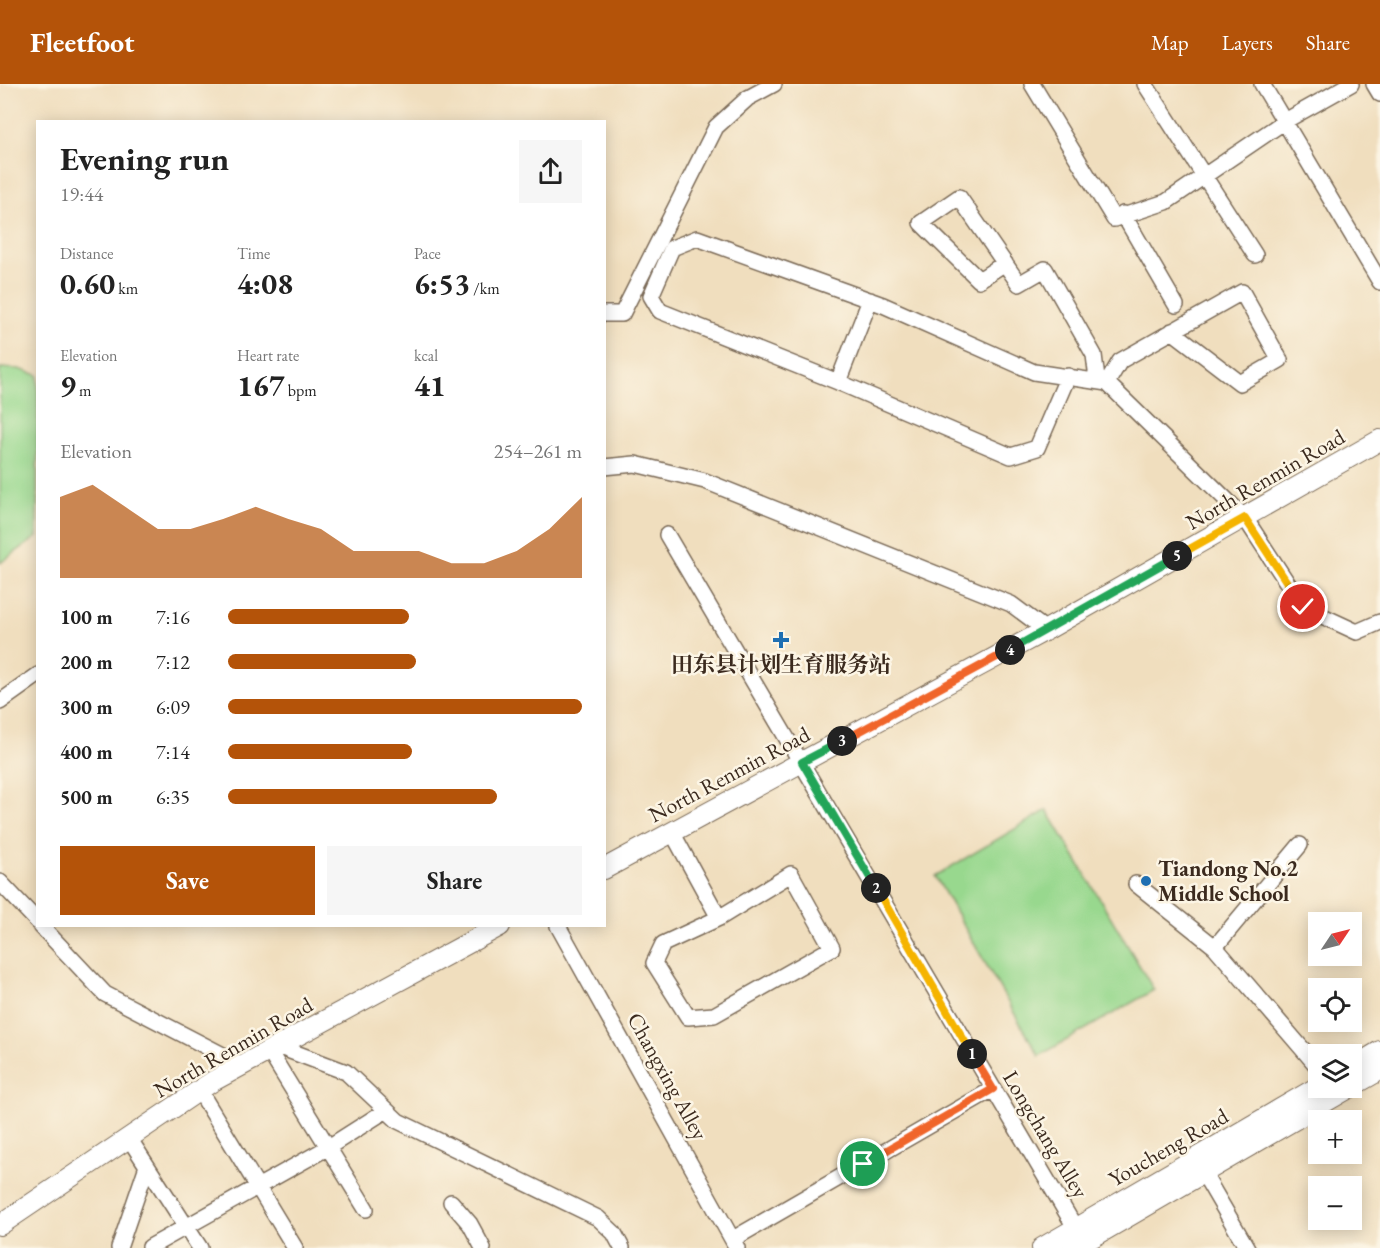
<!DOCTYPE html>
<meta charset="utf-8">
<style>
:root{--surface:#fff;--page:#f6f6f6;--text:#222;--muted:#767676;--accent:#b45309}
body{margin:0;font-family:"EB Garamond","Noto Serif SC",serif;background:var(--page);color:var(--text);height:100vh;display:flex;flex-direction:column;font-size:22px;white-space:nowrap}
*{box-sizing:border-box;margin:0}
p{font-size:20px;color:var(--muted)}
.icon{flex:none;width:33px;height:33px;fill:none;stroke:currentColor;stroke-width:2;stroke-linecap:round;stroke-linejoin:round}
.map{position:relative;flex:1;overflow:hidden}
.panel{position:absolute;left:36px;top:36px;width:570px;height:807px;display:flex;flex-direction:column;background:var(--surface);border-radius:0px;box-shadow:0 3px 15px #0003}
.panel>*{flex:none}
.needle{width:39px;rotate:55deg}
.controls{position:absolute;left:1308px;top:828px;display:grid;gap:12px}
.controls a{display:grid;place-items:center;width:54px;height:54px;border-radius:0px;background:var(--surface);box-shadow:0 3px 15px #0003;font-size:30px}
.pin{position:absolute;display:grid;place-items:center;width:51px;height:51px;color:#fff;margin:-26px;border:3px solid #fff;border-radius:50%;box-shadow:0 2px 6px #0007}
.km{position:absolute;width:30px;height:30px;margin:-15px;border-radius:50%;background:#222;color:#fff;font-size:16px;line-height:30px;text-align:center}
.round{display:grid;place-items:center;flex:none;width:63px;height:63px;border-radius:0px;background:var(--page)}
.summary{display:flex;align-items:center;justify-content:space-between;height:102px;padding:0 24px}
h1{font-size:33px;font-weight:700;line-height:45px}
.metrics{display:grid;grid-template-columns:repeat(3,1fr);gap:9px;height:102px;padding:6px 24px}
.metrics div{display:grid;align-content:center}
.metrics b{font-size:30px;font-weight:700}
.metrics small{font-size:16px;font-weight:400}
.metrics p{font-size:16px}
.chart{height:168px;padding:12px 24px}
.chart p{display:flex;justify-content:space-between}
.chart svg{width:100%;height:108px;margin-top:6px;fill:var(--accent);opacity:.7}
.primary-button{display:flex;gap:12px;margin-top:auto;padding:12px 24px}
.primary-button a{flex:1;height:69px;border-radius:0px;background:var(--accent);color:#fff;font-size:24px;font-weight:700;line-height:69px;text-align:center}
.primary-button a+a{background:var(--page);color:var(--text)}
ul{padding:0 24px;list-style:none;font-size:20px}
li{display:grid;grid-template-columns:96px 72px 1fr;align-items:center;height:45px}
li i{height:15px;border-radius:8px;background:var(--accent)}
header{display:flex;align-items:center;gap:36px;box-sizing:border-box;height:84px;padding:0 30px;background:var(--accent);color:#fff}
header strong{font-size:28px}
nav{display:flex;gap:33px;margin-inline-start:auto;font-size:21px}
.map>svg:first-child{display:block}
.green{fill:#98d88e;stroke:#6a8156;stroke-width:1.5}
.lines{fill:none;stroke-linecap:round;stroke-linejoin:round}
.minor-casing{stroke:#7a6956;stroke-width:18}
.major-casing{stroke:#7a6956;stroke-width:22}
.minor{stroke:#fff;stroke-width:15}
.major{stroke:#fff;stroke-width:20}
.split-1-casing{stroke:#fff;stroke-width:12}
.split-2-casing{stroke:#fff;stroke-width:12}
.split-3-casing{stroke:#fff;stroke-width:12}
.split-4-casing{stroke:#fff;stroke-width:12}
.split-5-casing{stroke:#fff;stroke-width:12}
.split-6-casing{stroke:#fff;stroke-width:12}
.split-1{stroke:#f0652b;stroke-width:8}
.split-2{stroke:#f5b400;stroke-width:8}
.split-3{stroke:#22a559;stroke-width:8}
.split-4{stroke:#f0652b;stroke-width:8}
.split-5{stroke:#22a559;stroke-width:8}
.split-6{stroke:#f5b400;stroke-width:8}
.poi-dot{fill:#1f6fb2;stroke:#fcf5e5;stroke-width:2}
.labels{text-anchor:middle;stroke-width:5;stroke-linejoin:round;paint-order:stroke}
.street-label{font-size:22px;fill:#3b2a1e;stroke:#fcf5e5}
.poi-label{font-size:22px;font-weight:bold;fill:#3b2a1e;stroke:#fcf5e5}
</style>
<header>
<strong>Fleetfoot</strong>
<nav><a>Map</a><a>Layers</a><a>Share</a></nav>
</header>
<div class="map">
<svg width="1380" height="1164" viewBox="0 0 1380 1164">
<rect width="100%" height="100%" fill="#fcf5e5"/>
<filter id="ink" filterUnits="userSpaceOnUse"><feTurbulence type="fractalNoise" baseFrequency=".0167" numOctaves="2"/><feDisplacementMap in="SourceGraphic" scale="12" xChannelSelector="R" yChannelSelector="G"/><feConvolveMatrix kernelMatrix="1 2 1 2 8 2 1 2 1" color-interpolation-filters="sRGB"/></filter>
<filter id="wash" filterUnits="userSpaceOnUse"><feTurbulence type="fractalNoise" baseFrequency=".008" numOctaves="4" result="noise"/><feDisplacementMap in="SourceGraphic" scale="24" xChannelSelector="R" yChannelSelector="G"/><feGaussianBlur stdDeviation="1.35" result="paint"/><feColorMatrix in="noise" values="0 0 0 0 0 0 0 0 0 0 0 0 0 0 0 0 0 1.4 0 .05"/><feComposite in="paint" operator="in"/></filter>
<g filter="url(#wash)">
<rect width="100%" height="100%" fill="#f0debe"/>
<path class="green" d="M0,284L19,285L38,291L37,453L0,479Z
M1047,726L1154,906L1039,972L935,792Z"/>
</g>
<g filter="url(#ink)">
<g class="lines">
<g class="minor-casing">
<path id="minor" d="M1032,0L1114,135L1166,118L1285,37L1351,0
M1145,0L1255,171
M1262,0L1380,198
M1374,0L1380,10
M1123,130L1176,221
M1005,179L979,196L921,139L959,113L1019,200L1045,185L1094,271L1097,295
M604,230H622L716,43L748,14L774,0
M1068,292L1037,364L1011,372L838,298L660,227L651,212L672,164L697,154L883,221L1034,288L1107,299L1245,434L1303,523L1357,548L1380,538
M838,298L870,216
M1107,299L1120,277L1242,208L1280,276L1240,299L1172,247
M604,383L635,380L705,397L1011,520L1046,546
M667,451L1076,1145
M0,618L38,591
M672,748L719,834L791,790L832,864L714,931L688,933L654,879L663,860L719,834
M0,798L38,838
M1136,800L1215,863L1318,983
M41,842L105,910L242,981
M558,842L737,1164
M1215,863L1300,761
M277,962L346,988L398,1037L598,1134L614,1149L622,1164
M269,967L366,1125
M199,1006L295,1164
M129,1054L200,1164
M1198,1080L1247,1164
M451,1118L470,1140L483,1164
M733,1155L993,1005
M150,1163L327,1064L385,1027
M119,1164L147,1082"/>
</g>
<g class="major-casing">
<path id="major" d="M604,785L1046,546L1380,356
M1352,984L1380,967
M1352,1002L1380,986
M0,1141L213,997L500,842
M1042,1164L1318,1003
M1074,1164L1349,1004"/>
</g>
<use href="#minor" class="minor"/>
<use href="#major" class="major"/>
</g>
</g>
<g class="lines" filter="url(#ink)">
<g class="split-1-casing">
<path id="split-1" d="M863,1080L993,1005L972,970"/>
</g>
<g class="split-2-casing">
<path id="split-2" d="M876,804L972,970"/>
</g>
<g class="split-3-casing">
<path id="split-3" d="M842,657L802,678L876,804"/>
</g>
<g class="split-4-casing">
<path id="split-4" d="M842,657L1010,566"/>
</g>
<g class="split-5-casing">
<path id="split-5" d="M1010,566L1177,472"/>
</g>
<g class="split-6-casing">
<path id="split-6" d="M1177,472L1245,434L1303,523"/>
</g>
<use href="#split-1" class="split-1"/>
<use href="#split-2" class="split-2"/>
<use href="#split-3" class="split-3"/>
<use href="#split-4" class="split-4"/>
<use href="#split-5" class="split-5"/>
<use href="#split-6" class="split-6"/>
</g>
<g class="poi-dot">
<path d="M778 547h6v6h6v6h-6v6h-6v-6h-6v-6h6z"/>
<circle cx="1146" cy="797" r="6"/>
</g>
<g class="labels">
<g class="street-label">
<text transform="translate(1265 395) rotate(-30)" y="8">North Renmin Road</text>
<text transform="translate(729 690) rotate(-28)" y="8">North Renmin Road</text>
<text transform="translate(233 963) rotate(-30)" y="8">North Renmin Road</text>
<text transform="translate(668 992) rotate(61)" y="8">Changxing Alley</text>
<text transform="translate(1046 1050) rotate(59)" y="8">Longchang Alley</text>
<text transform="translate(1168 1063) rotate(-30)" y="8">Youcheng Road</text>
</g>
<g class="poi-label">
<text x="781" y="588">田东县计划生育服务站</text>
<text x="1158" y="792" text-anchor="start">Tiandong No.2<tspan x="1158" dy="25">Middle School</tspan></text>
</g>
</g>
</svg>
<div class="controls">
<a><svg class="needle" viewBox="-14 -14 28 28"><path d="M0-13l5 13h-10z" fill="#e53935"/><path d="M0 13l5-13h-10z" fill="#767676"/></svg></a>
<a><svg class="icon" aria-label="locate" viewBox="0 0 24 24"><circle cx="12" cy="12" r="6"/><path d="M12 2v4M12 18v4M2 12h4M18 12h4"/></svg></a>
<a><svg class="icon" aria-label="layers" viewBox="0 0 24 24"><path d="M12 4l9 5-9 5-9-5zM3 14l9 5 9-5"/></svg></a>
<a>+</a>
<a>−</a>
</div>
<div class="pin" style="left:863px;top:1080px;background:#1e9e55"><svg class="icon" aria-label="arrive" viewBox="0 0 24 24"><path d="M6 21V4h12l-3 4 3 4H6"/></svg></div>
<div class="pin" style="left:1303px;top:523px;background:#d93025"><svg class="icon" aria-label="check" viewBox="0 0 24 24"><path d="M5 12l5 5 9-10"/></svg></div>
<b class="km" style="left:972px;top:970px">1</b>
<b class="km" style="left:876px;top:804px">2</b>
<b class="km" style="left:842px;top:657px">3</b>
<b class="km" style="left:1010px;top:566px">4</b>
<b class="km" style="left:1177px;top:472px">5</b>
<section class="panel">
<div class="summary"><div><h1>Evening run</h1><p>19:44</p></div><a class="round"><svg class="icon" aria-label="share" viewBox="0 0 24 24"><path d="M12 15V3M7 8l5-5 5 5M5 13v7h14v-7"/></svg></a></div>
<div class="metrics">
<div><p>Distance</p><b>0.60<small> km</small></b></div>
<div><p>Time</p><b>4:08</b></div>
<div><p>Pace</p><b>6:53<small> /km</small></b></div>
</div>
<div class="metrics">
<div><p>Elevation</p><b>9<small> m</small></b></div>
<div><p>Heart rate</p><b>167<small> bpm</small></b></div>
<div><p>kcal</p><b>41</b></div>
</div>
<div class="chart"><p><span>Elevation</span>254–261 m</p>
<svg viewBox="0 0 160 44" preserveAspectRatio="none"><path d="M0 44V11L10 6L20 15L30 24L40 24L50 20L60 15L70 20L80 24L90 33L100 33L110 33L120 38L130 38L140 33L150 24L160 11V44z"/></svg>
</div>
<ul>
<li><b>100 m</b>7:16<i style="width:51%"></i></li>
<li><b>200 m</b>7:12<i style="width:53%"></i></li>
<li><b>300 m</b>6:09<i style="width:100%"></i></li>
<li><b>400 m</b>7:14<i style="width:52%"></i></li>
<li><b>500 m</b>6:35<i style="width:76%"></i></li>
</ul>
<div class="primary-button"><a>Save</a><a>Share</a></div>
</section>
</div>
